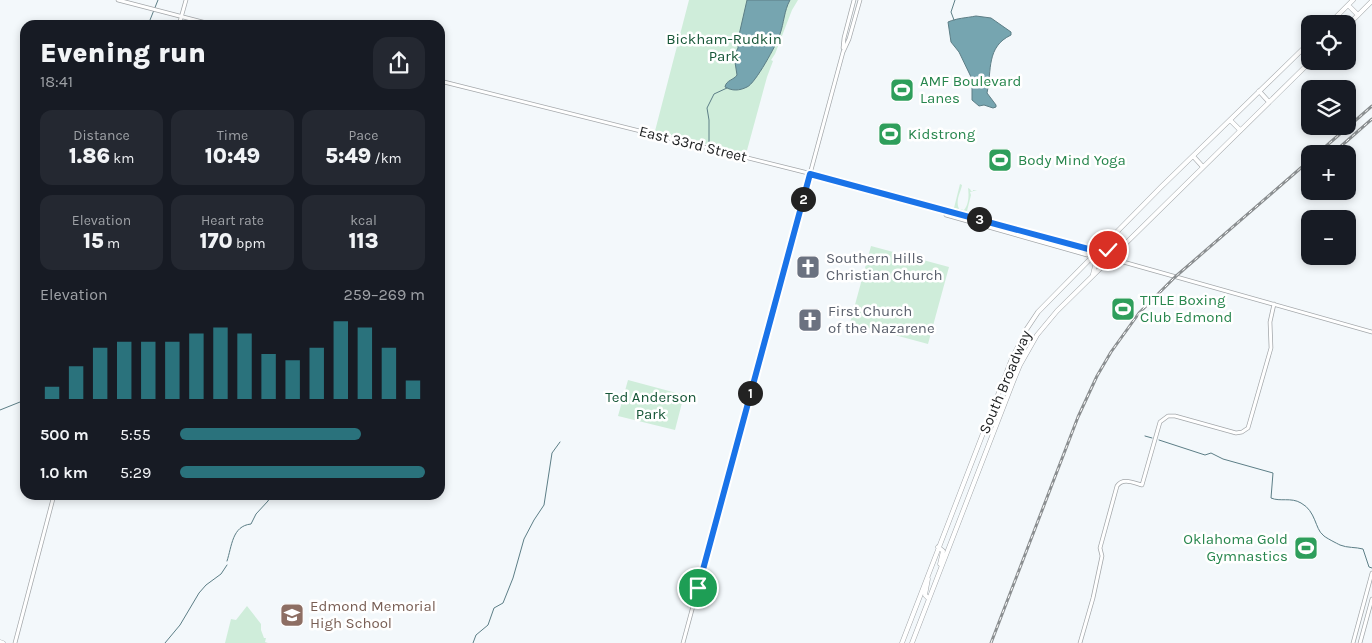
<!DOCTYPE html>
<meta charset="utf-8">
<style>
:root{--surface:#171b24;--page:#242831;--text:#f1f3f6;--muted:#9ea1a6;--accent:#2a727c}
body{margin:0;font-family:Karla,sans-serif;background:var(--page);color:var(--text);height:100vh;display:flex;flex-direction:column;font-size:19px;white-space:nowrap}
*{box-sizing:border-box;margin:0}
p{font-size:16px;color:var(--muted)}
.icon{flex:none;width:28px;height:28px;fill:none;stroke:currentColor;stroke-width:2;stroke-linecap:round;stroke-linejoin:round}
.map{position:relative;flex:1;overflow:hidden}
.drawer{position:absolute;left:20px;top:20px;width:425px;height:480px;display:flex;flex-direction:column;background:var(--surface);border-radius:15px;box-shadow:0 2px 8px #0003}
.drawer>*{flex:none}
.controls{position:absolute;left:1301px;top:15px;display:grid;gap:10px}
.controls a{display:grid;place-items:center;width:55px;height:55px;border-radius:10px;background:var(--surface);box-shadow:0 2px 8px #0003;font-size:25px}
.pin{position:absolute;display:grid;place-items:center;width:42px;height:42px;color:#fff;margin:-21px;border:2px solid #fff;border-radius:50%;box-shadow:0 1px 5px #0007}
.km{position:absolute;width:25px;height:25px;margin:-12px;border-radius:50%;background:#222;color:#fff;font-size:14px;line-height:25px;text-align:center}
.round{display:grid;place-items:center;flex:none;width:52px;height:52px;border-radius:15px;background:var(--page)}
.head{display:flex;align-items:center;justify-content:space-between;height:85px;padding:0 20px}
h1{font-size:28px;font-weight:800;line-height:38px}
.metrics{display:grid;grid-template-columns:repeat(3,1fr);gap:8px;height:85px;padding:5px 20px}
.metrics div{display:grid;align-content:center;border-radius:12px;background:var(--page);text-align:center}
.metrics b{font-size:21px;font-weight:800}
.metrics small{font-size:14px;font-weight:400}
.metrics p{font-size:14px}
.chart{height:140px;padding:10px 20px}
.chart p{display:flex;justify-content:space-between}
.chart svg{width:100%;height:90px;margin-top:5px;stroke:var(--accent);stroke-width:6}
ul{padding:0 20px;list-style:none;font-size:16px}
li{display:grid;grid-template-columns:80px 60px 1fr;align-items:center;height:38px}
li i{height:12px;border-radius:6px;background:var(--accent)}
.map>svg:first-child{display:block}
.green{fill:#cfedda}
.water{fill:#76a5b0;stroke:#5c7e86}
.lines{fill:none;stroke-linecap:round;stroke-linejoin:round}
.stream{stroke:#5c7e86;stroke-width:1}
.secondary-casing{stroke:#a3a7aa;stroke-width:4.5}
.primary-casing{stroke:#a3a7aa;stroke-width:5}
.secondary{stroke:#fff;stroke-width:3}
.primary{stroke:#fff;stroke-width:4}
.rail-casing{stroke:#8b8f91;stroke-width:3}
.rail{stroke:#fff;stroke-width:1;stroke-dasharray:4;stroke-linecap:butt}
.route-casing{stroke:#fff;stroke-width:10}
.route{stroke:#1a73e8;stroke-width:6}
.labels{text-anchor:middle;stroke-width:5;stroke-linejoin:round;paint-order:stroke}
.park-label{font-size:15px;fill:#165637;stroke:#fff}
.leisure-label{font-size:15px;fill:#27864d;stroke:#fff;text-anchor:start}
.street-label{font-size:15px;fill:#202223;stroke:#fff}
.worship-label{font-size:15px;fill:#5b616d;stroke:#fff;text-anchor:start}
.education-label{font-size:15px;fill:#785e54;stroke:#fff;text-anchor:start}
</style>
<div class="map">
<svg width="1372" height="643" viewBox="0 0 1372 643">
<rect width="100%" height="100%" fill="#f3f8fb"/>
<path class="green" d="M689,0H798L792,10L775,54L771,60L773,61L767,77L746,154L655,131Z
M960,184L962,185C961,192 955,200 959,209L964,210C969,204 969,195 968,188L970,189L971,191H973V190H977L970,192L971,195L967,211L975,213L976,211L977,214L954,208Z
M871,246L949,267L928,344L850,323Z
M628,380L684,395L675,430L618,416Z
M247,606L261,624V630L264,638H266L265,642L268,643H225L231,619L236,620Z"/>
<path class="water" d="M747,0H790C784,11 784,23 780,34C777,44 755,84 747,87C739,91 732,91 725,87C726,80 734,80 737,75L734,56L738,48L739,35Z
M976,16L991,18L1011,32V35C986,47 992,70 987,93L996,105V107L993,108L984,105L979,106L972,100V79L959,52L951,42L948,22C957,18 966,18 976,16Z"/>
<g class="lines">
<path class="stream" d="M954,20L951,12L955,0
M148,25L158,0
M709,144V120L707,108L714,94L727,88
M0,410L25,400
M1145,436L1152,438
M1159,440L1205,455L1211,453L1223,459L1273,473L1271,498C1280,502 1291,497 1301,503C1316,511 1315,529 1323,535C1324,537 1338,544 1340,545C1347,548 1356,547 1363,549L1369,567L1372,568
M227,561C232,546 232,526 251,524L256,514L268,501L271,495
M165,643L180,625L199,593L206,585L221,574L227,565
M473,643L476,635L488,625L494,608L503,603L513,578L524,539L534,520L544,505L552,453L560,442"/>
<g class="secondary-casing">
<path id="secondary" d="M118,0L214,25
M179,25L186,0
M843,48L844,38L854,0
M440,81L804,172L944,211L947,210L1092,250L1095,254
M944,211L946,215L1087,255L1095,254L1372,332
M15,643L54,495
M683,643L843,52L849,39L860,0
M1080,643L1093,598L1102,556L1100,548L1117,486C1123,477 1134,483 1142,485L1160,422L1168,416H1175L1236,433L1242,432L1248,428L1271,348L1270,322L1274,304
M1353,643L1372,573
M1360,643L1372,599"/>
</g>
<g class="primary-casing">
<path id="primary" d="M1348,5L1358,15
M1329,24L1353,0
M1348,25L1372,1
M1259,91L1269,102
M1230,120L1240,130
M1193,156L1203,167
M1109,240L1107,253L1109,258
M1093,274L1096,262L1095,254
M938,547L943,551L940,564
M928,579L925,595L929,599
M0,642L3,643
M902,643L1011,361L1026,330L1038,312L1161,187L1310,42
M912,643L1013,382L1020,365L1037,335L1057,311L1311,61"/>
</g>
<use href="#secondary" class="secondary"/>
<use href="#primary" class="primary"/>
<g class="rail-casing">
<path id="rail" d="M1340,147L1372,119
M1317,154L1372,106
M991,643L1078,417L1097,376L1111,352L1139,313L1175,277L1310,160"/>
</g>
<use href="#rail" class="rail"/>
</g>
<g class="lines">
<g class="route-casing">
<path id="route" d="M698,588L810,174L1092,250L1095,254L1109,258L1108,250"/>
</g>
<use href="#route" class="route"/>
</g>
<defs>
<g id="stadium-square" transform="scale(1.25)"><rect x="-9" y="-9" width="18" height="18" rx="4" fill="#2e9e5b" stroke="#fff"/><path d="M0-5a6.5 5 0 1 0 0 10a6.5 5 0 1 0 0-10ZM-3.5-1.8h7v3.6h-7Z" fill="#fff"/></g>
<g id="church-square" transform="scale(1.25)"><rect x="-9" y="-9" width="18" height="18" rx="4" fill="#6b7280" stroke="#fff"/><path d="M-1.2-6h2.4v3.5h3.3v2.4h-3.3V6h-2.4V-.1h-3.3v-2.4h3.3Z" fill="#fff"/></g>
<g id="school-square" transform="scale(1.25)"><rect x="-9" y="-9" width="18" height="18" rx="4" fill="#8d6e63" stroke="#fff"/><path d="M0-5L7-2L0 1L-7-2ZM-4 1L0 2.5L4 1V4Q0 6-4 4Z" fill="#fff"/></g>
</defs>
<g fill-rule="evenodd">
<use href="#stadium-square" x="902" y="90"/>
<use href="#stadium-square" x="890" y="134"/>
<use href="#stadium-square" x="1000" y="160"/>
<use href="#church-square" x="808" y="267"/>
<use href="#stadium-square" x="1123" y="309"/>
<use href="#church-square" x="810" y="320"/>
<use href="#stadium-square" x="1306" y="548"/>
<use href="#school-square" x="292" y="615"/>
</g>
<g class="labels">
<g class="park-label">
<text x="724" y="44">Bickham-Rudkin<tspan x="724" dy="17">Park</tspan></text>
<text x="651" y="402">Ted Anderson<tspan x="651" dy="17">Park</tspan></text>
</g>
<g class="leisure-label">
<text x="920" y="86">AMF Boulevard<tspan x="920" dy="17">Lanes</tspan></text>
<text x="908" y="139">Kidstrong</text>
<text x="1018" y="165">Body Mind Yoga</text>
<text x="1140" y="305">TITLE Boxing<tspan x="1140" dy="17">Club Edmond</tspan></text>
<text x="1288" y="544" text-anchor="end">Oklahoma Gold<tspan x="1288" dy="17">Gymnastics</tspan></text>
</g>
<g class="street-label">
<text transform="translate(693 144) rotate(14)" y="5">East 33rd Street</text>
<text transform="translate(1005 382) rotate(-67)" y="5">South Broadway</text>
</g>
<g class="worship-label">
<text x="826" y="263">Southern Hills<tspan x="826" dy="17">Christian Church</tspan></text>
<text x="828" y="316">First Church<tspan x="828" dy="17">of the Nazarene</tspan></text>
</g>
<g class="education-label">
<text x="310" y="611">Edmond Memorial<tspan x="310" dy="17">High School</tspan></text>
</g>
</g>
</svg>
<div class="controls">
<a><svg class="icon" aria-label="locate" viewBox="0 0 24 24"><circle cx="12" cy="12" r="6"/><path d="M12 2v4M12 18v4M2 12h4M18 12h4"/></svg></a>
<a><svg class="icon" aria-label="layers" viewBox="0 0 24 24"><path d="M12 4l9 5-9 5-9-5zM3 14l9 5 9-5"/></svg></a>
<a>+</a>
<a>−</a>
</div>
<div class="pin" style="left:698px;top:588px;background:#1e9e55"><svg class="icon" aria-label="arrive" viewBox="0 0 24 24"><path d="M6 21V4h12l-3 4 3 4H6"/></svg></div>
<div class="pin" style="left:1108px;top:250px;background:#d93025"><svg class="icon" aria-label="check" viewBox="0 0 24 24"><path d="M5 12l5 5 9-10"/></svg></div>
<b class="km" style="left:750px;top:393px">1</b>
<b class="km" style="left:803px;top:199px">2</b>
<b class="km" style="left:979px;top:219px">3</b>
<section class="drawer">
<div class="head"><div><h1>Evening run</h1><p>18:41</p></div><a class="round"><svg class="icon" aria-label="share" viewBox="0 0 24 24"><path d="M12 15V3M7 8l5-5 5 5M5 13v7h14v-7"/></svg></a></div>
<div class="metrics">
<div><p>Distance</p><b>1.86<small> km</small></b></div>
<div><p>Time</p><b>10:49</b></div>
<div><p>Pace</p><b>5:49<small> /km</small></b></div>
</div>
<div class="metrics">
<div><p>Elevation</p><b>15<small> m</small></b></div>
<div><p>Heart rate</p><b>170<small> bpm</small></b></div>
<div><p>kcal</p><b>113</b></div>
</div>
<div class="chart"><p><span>Elevation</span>259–269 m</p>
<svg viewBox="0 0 160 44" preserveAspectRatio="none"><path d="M5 44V38M15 44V28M25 44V19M35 44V16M45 44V16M55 44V16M65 44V12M75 44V9M85 44V12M95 44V22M105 44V25M115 44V19M125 44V6M135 44V9M145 44V19M155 44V35"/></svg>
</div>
<ul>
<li><b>500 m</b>5:55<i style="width:74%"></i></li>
<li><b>1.0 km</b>5:29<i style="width:100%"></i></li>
</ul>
</section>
</div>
